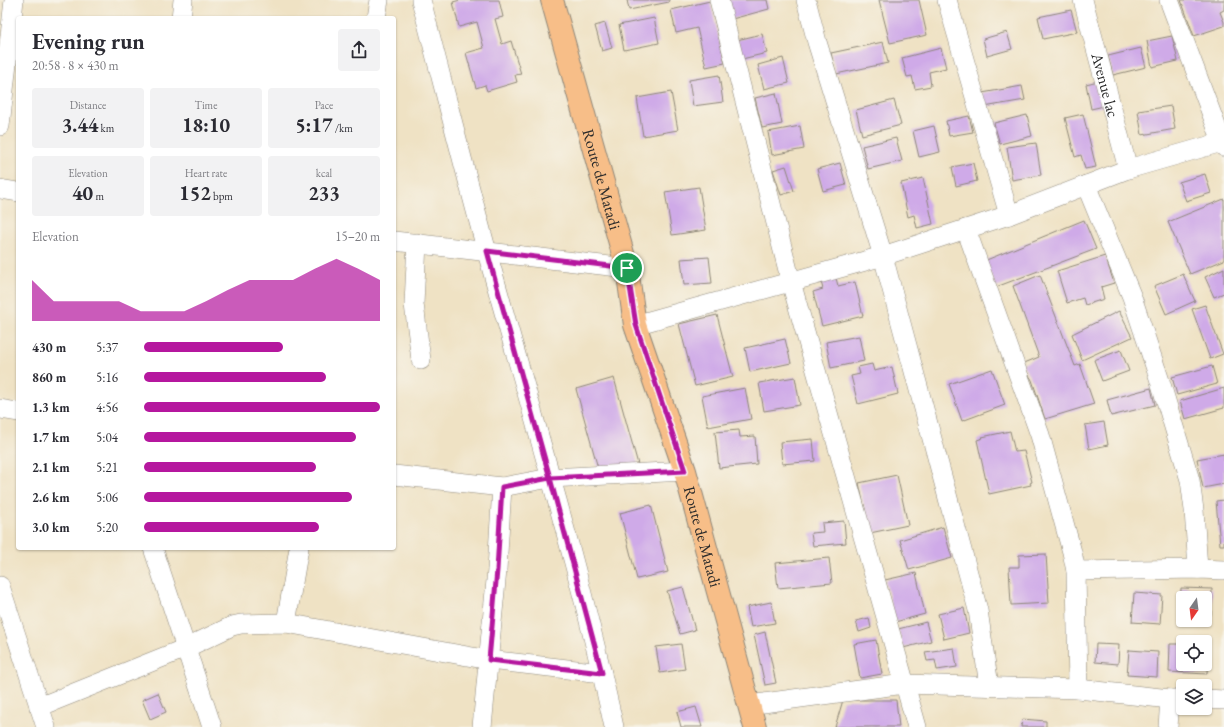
<!DOCTYPE html>
<meta charset="utf-8">
<style>
:root{--surface:#fff;--page:#f2f2f3;--text:#2b2b33;--muted:#7c7c81;--accent:#b5179e}
body{margin:0;font-family:"EB Garamond",serif;background:var(--page);color:var(--text);height:100vh;display:flex;flex-direction:column;font-size:15px;white-space:nowrap}
*{box-sizing:border-box;margin:0}
p{font-size:13px;color:var(--muted)}
.icon{flex:none;width:22px;height:22px;fill:none;stroke:currentColor;stroke-width:2;stroke-linecap:round;stroke-linejoin:round}
.map{position:relative;flex:1;overflow:hidden}
.sheet{position:absolute;left:16px;top:16px;width:380px;height:534px;display:flex;flex-direction:column;background:var(--surface);border-radius:4px;box-shadow:0 1px 3px #0004}
.sheet>*{flex:none}
.needle{width:26px;rotate:194deg}
.tools{position:absolute;left:1176px;top:591px;display:grid;gap:8px}
.tools a{display:grid;place-items:center;width:36px;height:36px;border-radius:4px;background:var(--surface);box-shadow:0 1px 3px #0004;font-size:20px}
.pin{position:absolute;display:grid;place-items:center;width:34px;height:34px;color:#fff;margin:-17px;border:2px solid #fff;border-radius:50%;box-shadow:0 1px 4px #0007}
.round{display:grid;place-items:center;flex:none;width:42px;height:42px;border-radius:4px;background:var(--page)}
.summary{display:flex;align-items:center;justify-content:space-between;height:68px;padding:0 16px}
h1{font-size:22px;font-weight:700;line-height:30px}
.stats{display:grid;grid-template-columns:repeat(3,1fr);gap:6px;height:68px;padding:4px 16px}
.stats div{display:grid;align-content:center;border-radius:4px;background:var(--page);text-align:center}
.stats b{font-size:20px;font-weight:700}
.stats small{font-size:11px;font-weight:400}
.stats p{font-size:11px}
.chart{height:112px;padding:8px 16px}
.chart p{display:flex;justify-content:space-between}
.chart svg{width:100%;height:72px;margin-top:4px;fill:var(--accent);opacity:.7}
ul{padding:0 16px;list-style:none;font-size:13px}
li{display:grid;grid-template-columns:64px 48px 1fr;align-items:center;height:30px}
li i{height:10px;border-radius:5px;background:var(--accent)}
.map>svg:first-child{display:block}
.building{fill:#cfaae8}
.lines{fill:none;stroke-linecap:round;stroke-linejoin:round}
.street-casing{stroke:#8d8678;stroke-width:20}
.primary-casing{stroke:#8d8678;stroke-width:24}
.street{stroke:#fff;stroke-width:19}
.primary{stroke:#f7be88;stroke-width:22}
.route-casing{stroke:#fff;stroke-width:8}
.route{stroke:#b5179e;stroke-width:5}
.labels{text-anchor:middle;stroke-width:3;stroke-linejoin:round;paint-order:stroke}
.street-label{font-size:16px;fill:#2b2b2b;stroke:#f7f3e8}
</style>
<div class="map">
<svg width="1224" height="727" viewBox="0 0 1224 727">
<rect width="100%" height="100%" fill="#f7f3e8"/>
<filter id="ink" filterUnits="userSpaceOnUse"><feTurbulence type="fractalNoise" baseFrequency=".025" numOctaves="2"/><feDisplacementMap in="SourceGraphic" scale="8" xChannelSelector="R" yChannelSelector="G"/><feConvolveMatrix kernelMatrix="1 2 1 2 8 2 1 2 1" color-interpolation-filters="sRGB"/></filter>
<filter id="wash" filterUnits="userSpaceOnUse"><feTurbulence type="fractalNoise" baseFrequency=".012" numOctaves="4" result="noise"/><feDisplacementMap in="SourceGraphic" scale="16" xChannelSelector="R" yChannelSelector="G"/><feGaussianBlur stdDeviation="0.9" result="paint"/><feColorMatrix in="noise" values="0 0 0 0 0 0 0 0 0 0 0 0 0 0 0 0 0 1.4 0 .05"/><feComposite in="paint" operator="in"/></filter>
<g filter="url(#wash)">
<rect width="100%" height="100%" fill="#efe2c4"/>
<g id="blocks">
<path class="building" d="M460,0H499L503,17L495,19L502,44L511,41L521,74L515,75L517,82L487,91L485,85L476,88L466,53L484,48L477,22L459,27L453,2Z
M627,0H669V2L629,10Z
M727,0H767L769,9L732,19Z
M879,0H919L927,35L890,43Z
M1181,0H1224V10L1220,12L1224,22V26L1194,36Z
M710,1L725,63L706,67L697,28L676,33L671,10Z
M1071,10L1077,32L1043,39L1038,17Z
M654,18L659,43L624,50L619,25Z
M605,23L612,48L602,51L595,26Z
M1007,32L1012,49L987,56L983,39Z
M762,34L767,53L742,59L737,40Z
M1172,36L1178,61L1152,67L1147,41Z
M883,42L888,63L836,74L831,53Z
M941,48L946,68L929,72L931,86L915,89L912,76L907,77L902,58Z
M1141,48L1146,67L1113,75L1108,56Z
M783,58L789,83L764,89L758,65Z
M719,75L723,102L693,106L689,80Z
M1098,81L1104,106L1091,109L1086,84Z
M1022,86L1025,100L984,107L982,93Z
M671,92L678,130L643,136L637,98Z
M776,93L782,124L762,128L755,98Z
M894,100L901,125L862,135L856,110Z
M1171,106L1175,129L1142,135L1138,111Z
M1083,114L1096,167L1085,169L1081,155L1075,157L1065,118Z
M1027,115L1032,136L1000,144L994,123Z
M969,116L973,132L949,136L946,121Z
M800,126L804,149L772,155L768,132Z
M934,126L940,152L919,157L913,131Z
M896,138L902,161L868,169L862,146Z
M1036,143L1041,175L1012,180L1007,147Z
M840,163L846,185L823,191L817,169Z
M973,163L977,181L956,186L952,167Z
M786,166L794,191L781,195L773,170Z
M1205,174L1211,193L1186,201L1179,182Z
M923,178L933,224L917,228L914,215L908,217L901,183Z
M699,187L706,230L672,235L665,192Z
M1224,199V260L1190,274L1168,222Z
M1084,220L1096,249L996,287L984,261Z
M1105,256L1114,283L1101,287L1104,299L1085,305L1083,298L1067,303L1057,271Z
M709,257L712,283L684,285L681,259Z
M1224,268V293L1214,297L1205,277Z
M1183,274L1195,301L1166,314L1154,286Z
M1040,275L1075,366L1080,364L1094,404L1045,419L1032,380L1022,364L1039,357L1013,286Z
M836,278L838,286L855,282L863,316L822,326L813,292L823,289L821,282Z
M1205,305L1223,354L1210,359L1192,309Z
M1119,311L1132,337L1082,360L1072,334Z
M717,315L733,377L695,386L679,324Z
M859,336L864,361L831,368L826,342Z
M785,339L791,363L750,372L745,348Z
M1121,350L1129,371L1102,381L1094,360Z
M872,364L874,371L892,367L898,394L858,404L851,376L860,374L858,367Z
M1212,366L1217,384L1177,395L1172,377Z
M992,369L1005,405L962,421L949,384Z
M795,377L800,405L764,411L759,383Z
M614,378L639,468L601,479L576,389Z
M745,388L751,419L708,427L702,396Z
M1151,388L1155,405L1111,416L1107,400Z
M1224,388V408L1185,419L1180,401Z
M1104,422L1108,445L1089,449L1085,425Z
M739,430L740,437L755,436L757,464L719,468L715,432Z
M1010,431L1015,452L1024,451L1032,482L1030,483L1031,485L989,494L977,440L983,438L982,437Z
M813,439L815,461L782,464L780,442Z
M1224,454V484L1203,488L1197,459Z
M897,475L908,525L870,533L859,483Z
M1224,500V545H1220L1216,501Z
M651,505L668,572L637,579L620,513Z
M844,521L846,543L813,546L811,533L823,532L822,523Z
M943,527L952,558L909,570L900,540Z
M1046,554L1049,603L1011,605L1009,567H1019V555Z
M829,558L832,583L778,588L775,563Z
M916,573L925,614L895,622L885,580Z
M683,587L695,630L680,634L667,591Z
M1181,588L1212,589L1211,615L1205,614V598H1183V613H1180Z
M1134,593L1162,595L1160,624L1132,622Z
M771,602L775,623L751,627L747,607Z
M964,608L969,633L944,639L938,614Z
M869,618L871,628L859,632L856,621Z
M926,622L931,641L903,648L898,629Z
M765,632L776,683L765,685L754,635Z
M876,640L882,674L860,678L854,644Z
M681,644L685,669L660,673L656,647Z
M1096,644L1119,645L1118,664L1095,662Z
M1170,644H1183V664H1205V645H1208L1207,674L1169,672Z
M954,648L957,667L937,670L935,660L927,661L925,652Z
M1129,650L1158,652L1157,677L1127,675Z
M158,693L166,712L150,719L142,700Z
M843,700H896L899,727H835Z
M696,707L702,727H681L677,712Z
M1022,719L1046,721V727H1021Z"/>
</g>
</g>
<g filter="url(#ink)">
<use href="#blocks" fill-opacity="0" stroke="#8d8678" stroke-width="1"/>
<g class="lines">
<g class="street-casing">
<g id="street">
<path d="M421,0C443,84 464,168 487,252C531,410 579,567 614,727"/>
<path d="M719,0L791,282L917,727"/>
<path d="M806,0L817,42L883,256L978,610L989,686"/>
<path d="M947,0L1009,215"/>
<path id="s1" d="M1083,0L1128,169"/>
<path d="M1169,0L1224,147"/>
<path d="M181,18L183,0"/>
<path d="M376,18L379,0"/>
<path d="M0,126L14,0"/>
<path d="M1086,185L1132,297L1160,381L1190,480L1194,510L1198,569"/>
<path d="M0,189L18,192"/>
<path d="M966,229L1040,435L1072,552L1076,571L1078,689"/>
<path d="M394,241L627,268"/>
<path d="M417,243L414,304L421,360"/>
<path d="M635,325L883,256L1009,215L1128,169L1222,142"/>
<path d="M0,409L18,412"/>
<path d="M394,475L502,487L550,478L685,471"/>
<path d="M153,548L212,727"/>
<path d="M1076,571L1198,569L1224,570"/>
<path d="M0,586L46,727"/>
<path d="M286,623L299,548"/>
<path d="M1205,699L1224,700"/>
<path d="M749,705L904,684L1078,689L1170,699H1183"/>
<path d="M39,707L186,648L232,626L241,624L286,623L489,660L602,673"/>
<path d="M482,727L497,570L502,487"/>
<path d="M1168,727L1170,699"/>
</g>
</g>
<g class="primary-casing">
<g id="primary">
<path id="s2" d="M552,0L627,268L635,325L685,471L755,727"/>
</g>
</g>
<use href="#street" class="street"/>
<use href="#primary" class="primary"/>
</g>
</g>
<g class="lines" filter="url(#ink)">
<g class="route-casing">
<path id="route" d="M627,268L636,325L685,471L550,478L602,673L489,660L497,570L502,487L550,478L487,251L627,268"/>
</g>
<use href="#route" class="route"/>
</g>
<g class="labels">
<g class="street-label">
<text dy="6" stroke="none"><textPath href="#s1" startOffset="88">Avenue lac</textPath></text>
<text dy="6" stroke="none"><textPath href="#s2" startOffset="186">Route de Matadi</textPath></text>
<text dy="6" stroke="none"><textPath href="#s2" startOffset="558">Route de Matadi</textPath></text>
</g>
</g>
</svg>
<div class="tools">
<a><svg class="needle" viewBox="-14 -14 28 28"><path d="M0-13l5 13h-10z" fill="#e53935"/><path d="M0 13l5-13h-10z" fill="#7c7c81"/></svg></a>
<a><svg class="icon" aria-label="locate" viewBox="0 0 24 24"><circle cx="12" cy="12" r="6"/><path d="M12 2v4M12 18v4M2 12h4M18 12h4"/></svg></a>
<a><svg class="icon" aria-label="layers" viewBox="0 0 24 24"><path d="M12 4l9 5-9 5-9-5zM3 14l9 5 9-5"/></svg></a>
</div>
<div class="pin" style="left:627px;top:268px;background:#1e9e55"><svg class="icon" aria-label="arrive" viewBox="0 0 24 24"><path d="M6 21V4h12l-3 4 3 4H6"/></svg></div>
<section class="sheet">
<div class="summary"><div><h1>Evening run</h1><p>20:58 · 8 × 430 m</p></div><a class="round"><svg class="icon" aria-label="share" viewBox="0 0 24 24"><path d="M12 15V3M7 8l5-5 5 5M5 13v7h14v-7"/></svg></a></div>
<div class="stats">
<div><p>Distance</p><b>3.44<small> km</small></b></div>
<div><p>Time</p><b>18:10</b></div>
<div><p>Pace</p><b>5:17<small> /km</small></b></div>
</div>
<div class="stats">
<div><p>Elevation</p><b>40<small> m</small></b></div>
<div><p>Heart rate</p><b>152<small> bpm</small></b></div>
<div><p>kcal</p><b>233</b></div>
</div>
<div class="chart"><p><span>Elevation</span>15–20 m</p>
<svg viewBox="0 0 160 44" preserveAspectRatio="none"><path d="M0 44V19L10 32L20 32L30 32L40 32L50 38L60 38L70 38L80 32L90 25L100 19L110 19L120 19L130 12L140 6L150 12L160 19V44z"/></svg>
</div>
<ul>
<li><b>430 m</b>5:37<i style="width:59%"></i></li>
<li><b>860 m</b>5:16<i style="width:77%"></i></li>
<li><b>1.3 km</b>4:56<i style="width:100%"></i></li>
<li><b>1.7 km</b>5:04<i style="width:90%"></i></li>
<li><b>2.1 km</b>5:21<i style="width:73%"></i></li>
<li><b>2.6 km</b>5:06<i style="width:88%"></i></li>
<li><b>3.0 km</b>5:20<i style="width:74%"></i></li>
</ul>
</section>
</div>
